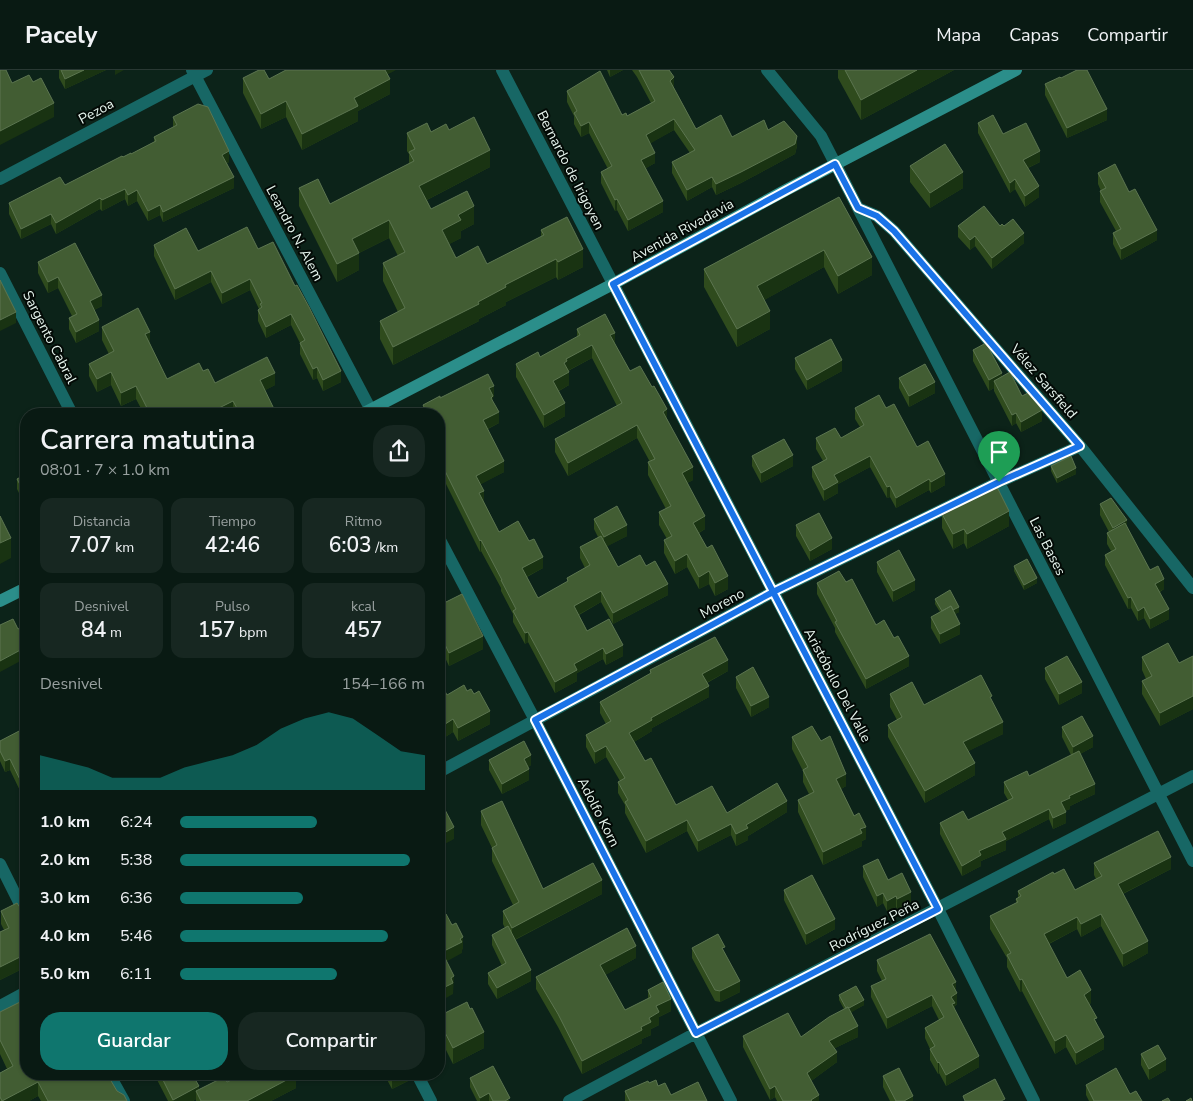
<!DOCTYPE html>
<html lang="es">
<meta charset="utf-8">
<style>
:root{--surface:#091a13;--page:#172721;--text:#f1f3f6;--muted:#99a1a0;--line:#293833;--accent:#0f766e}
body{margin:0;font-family:"Nunito Sans",sans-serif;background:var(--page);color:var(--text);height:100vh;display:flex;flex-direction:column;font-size:19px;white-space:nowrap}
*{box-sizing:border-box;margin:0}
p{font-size:16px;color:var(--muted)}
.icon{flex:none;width:28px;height:28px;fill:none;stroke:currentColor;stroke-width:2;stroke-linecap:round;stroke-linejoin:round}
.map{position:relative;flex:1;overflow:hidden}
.sheet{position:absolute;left:20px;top:338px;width:425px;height:672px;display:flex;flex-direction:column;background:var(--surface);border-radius:20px;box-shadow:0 1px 4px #0004,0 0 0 1px var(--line)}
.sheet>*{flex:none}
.pin{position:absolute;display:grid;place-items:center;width:42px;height:42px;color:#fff;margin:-51px -21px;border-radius:50% 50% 50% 0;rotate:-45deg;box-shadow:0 0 5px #0007}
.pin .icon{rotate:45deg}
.round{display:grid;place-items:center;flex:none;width:52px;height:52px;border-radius:20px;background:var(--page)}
.head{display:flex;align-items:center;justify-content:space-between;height:85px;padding:0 20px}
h1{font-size:28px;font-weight:600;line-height:38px}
.figures{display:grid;grid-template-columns:repeat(3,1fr);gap:8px;height:85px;padding:5px 20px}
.figures div{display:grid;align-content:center;border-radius:12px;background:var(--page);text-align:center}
.figures b{font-size:21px;font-weight:600}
.figures small{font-size:14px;font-weight:400}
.figures p{font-size:14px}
.chart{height:140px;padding:10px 20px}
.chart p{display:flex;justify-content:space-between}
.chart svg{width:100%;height:90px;margin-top:5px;fill:var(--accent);opacity:.7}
.primary-button{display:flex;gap:10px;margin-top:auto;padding:10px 20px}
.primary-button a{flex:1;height:58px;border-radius:20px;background:var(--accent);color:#fff;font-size:20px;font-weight:600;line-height:58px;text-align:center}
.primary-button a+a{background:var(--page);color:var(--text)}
ul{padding:0 20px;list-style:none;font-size:16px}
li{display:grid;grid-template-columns:80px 60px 1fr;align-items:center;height:38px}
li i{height:12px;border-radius:6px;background:var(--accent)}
header{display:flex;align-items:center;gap:30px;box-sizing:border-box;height:70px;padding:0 25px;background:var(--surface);border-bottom:1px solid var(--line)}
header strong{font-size:24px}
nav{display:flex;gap:28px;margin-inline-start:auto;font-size:18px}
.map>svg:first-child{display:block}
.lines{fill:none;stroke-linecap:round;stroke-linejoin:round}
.street{stroke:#176765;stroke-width:12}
.secondary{stroke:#2b8e8a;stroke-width:12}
.wall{fill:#2f4b1d}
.shaded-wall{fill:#193312}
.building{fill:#425d33;stroke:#5c7550}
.route-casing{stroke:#fff;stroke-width:10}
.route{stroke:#1a73e8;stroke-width:6}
.labels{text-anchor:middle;stroke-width:4;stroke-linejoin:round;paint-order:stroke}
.street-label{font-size:14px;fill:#e6f4ed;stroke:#030a06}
</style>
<header>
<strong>Pacely</strong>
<nav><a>Mapa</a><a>Capas</a><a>Compartir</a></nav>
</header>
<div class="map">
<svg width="1193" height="1031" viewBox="0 0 1193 1031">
<rect width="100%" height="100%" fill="#0c2319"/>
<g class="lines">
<path class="street" d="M192,0L373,344
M502,0L938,839L1034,1031
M767,0L821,66L1193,791
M0,109L207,0
M858,138L877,146L894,161L1080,376L1193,518
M0,203L72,344
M439,468L535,650L731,1031
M439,702L773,522L999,412L1080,376
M0,794L26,846
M0,936L26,922
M109,1004L124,1031
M417,1004L431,1031
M569,1031L696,963L1193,706"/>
<path class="secondary" d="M362,344L613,214L786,120L1016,0
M0,531L26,518"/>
</g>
<path class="wall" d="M59,0H106L65,19L59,8Z
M607,0H623L610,7Z
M632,0H669L674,18L696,59L732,67L768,60L797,76L795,84L741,113L716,125L712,117L687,131L672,103V92L690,83L674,60L650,73L655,93L646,98L663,142L628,161L617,140L615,141L601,113V102L608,99L589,63L581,67L574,54V46L567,32V21L622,45L627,46L651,33L637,7Z
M838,0H954L861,50L838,8Z
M387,4L390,24L358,41V51L302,80L286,47L261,59L243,23V8L269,9Z
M1061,8L1107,50L1067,68L1045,25V14Z
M173,47L229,92L227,93L234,118L163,152L160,145L148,151L137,131L128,136L125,129L102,141L100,139L56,164L51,154L21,169L9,144V133L65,115L123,87L131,84L154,72V67L173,58Z
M978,53L1003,64L1040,92L1028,98L1039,127L1025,137L1015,119L1010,123L978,63Z
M449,60L490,97L427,130L431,139L474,154L461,161V168L449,174L456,188L487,194L541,167V160L583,197L558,210L556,207L506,232V235L479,249V251L393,295L380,269V251L398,242L383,211V193L398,186L389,168L359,183V200L337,212L299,136V118L330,134L409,94V84L407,81V63Z
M910,96L963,118L930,138L910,112Z
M1098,103L1129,122L1157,170L1121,190L1113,174V163L1116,161L1100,132V121H1101L1098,114Z
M839,127L872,205L838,224L824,197L764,230L770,259L737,277L704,217V199Z
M958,156H1000L1024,173L992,199L975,176L970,180L958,167Z
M154,175L198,181L258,179L341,312L323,321L317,308L313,310L300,284V273L291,255L266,268L258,251V240L259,239L250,220L222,234L211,212L175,230L154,186Z
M38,192L102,236L94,240L99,261L76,273L69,259V248L72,246L58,218L48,223L38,203Z
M102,257L150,274L167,309L203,301L215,313L275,315L265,320L275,344H144L136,329L121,336L111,315L97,322L89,306V294L109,284L102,270Z
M577,259L615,274L630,301L667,349L693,410L687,413L705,459L699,463L728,519L715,526L709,514L699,519L687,497L675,504L664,483V470L667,469L659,455V442L666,439L648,405V392H650L637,368L568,406L555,382V369L617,336L592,288L568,301L569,315L559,321L565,346L544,358L516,307V294L540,287L577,267Z
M973,280L1002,306L1022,326L1042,351L1021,362L1016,353L1012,356L994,321V318L989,321L973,291Z
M795,288L842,301L807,320L795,299Z
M899,308L935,323L909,337L899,318Z
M493,327V332L499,353L488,359L504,402L480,414L484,432L499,462L543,498L527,507L538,528L567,512V508L585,498L580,488V477L598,467L594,459V449L627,466L607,476L618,497L646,496L668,525L613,554L601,532L579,545L587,561L623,586L606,595L603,589L577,603V611L555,623L528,572L525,574L513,552V544L501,521V518L481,481L480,482L439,400V344H423V335L440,328L494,327Z
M855,338H886L917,377L945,415L931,423L929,420L896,438L890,427L887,428L870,397L838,414V423L824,431L812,407V397L823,391L816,379V368H841L860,357L855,349Z
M752,386L793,396L761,413L752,396Z
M1051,396L1076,404L1057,413L1051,401Z
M26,404V437L17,419V409Z
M1100,434L1127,457L1150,500L1164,519L1160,522L1169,549L1150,559L1144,548L1138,551L1131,538L1128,539L1105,495V485L1111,481L1107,474V463L1109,462L1100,445Z
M942,444L1009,456L967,479L964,473L953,479L942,458Z
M796,455L832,479L810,491L796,466Z
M877,492L915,520L893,532L877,502Z
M1014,496L1037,513L1024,520L1014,501Z
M439,502L440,518L439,519L446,532L483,579L449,596L439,575Z
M846,512L876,555L909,596L866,619L835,562V558L817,524V513Z
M935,529L959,542L955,544L960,564L940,574L931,558V547L940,542L935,534Z
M1193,586V639L1160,656L1142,624V611L1146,609L1142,600V587L1179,593Z
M1045,598L1082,623L1059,635L1045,609Z
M650,600L728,601L707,613L709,627L652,658V661L634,672L645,691L676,735L727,743L787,742L748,766V770L736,776L731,765L698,782L687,761L646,783L625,743V735L618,723V712L620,711L606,687L595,694L586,677V665L606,654L600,643V632L650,604Z
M736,607L769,637L751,647L736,618Z
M439,615L447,625L467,621L490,654L458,671L453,662L439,671Z
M890,624L924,635L992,632L1003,664L968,681L975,705L925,733L888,667V655L897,650L890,637Z
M1062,657L1093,677L1080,684L1095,724L1070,736V739L1065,741L1066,753L1053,759L1049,749L1006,771V780L981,791V796L962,806L940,764V753L968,750L1008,730L1004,723V712L1029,706L1071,685L1062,667Z
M26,659V733L10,700L5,702L0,691V671Z
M792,667L846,716L841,719L866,769L862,771V776L823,795L798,742V730L809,724L803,712V701L792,679Z
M489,690L531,695L528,697L529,710L502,724L489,700Z
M481,741L543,819L602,824L515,870L531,911L497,929L488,914V903L502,896L492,875V865L505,858L503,854V841L513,835L492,791V778L481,755Z
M1094,793L1171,799L1123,824L1148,883L1123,897L1101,856L1081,867L1077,859L1049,874L1067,908L1091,933L1089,934L1097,954L1104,979L1076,995L1066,977L1055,984L1022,921L1020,922L1007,897V888L990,859V846L1016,833V829L1018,828V821L1054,804L1075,820L1096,809L1094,805Z
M863,796L888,810L911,832L897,839L896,837L887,841L883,833L877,837L863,807Z
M784,820L835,859L806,875L784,830Z
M21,839L26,840V897L0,910V862L4,860L1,854V841Z
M692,878L725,883L740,922L720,932L715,931L692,888Z
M636,888L605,905L625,940L648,929V920L671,941L659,947V955L651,959V965L642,969V973L582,1004L558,957L536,919V907Z
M877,890L956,921L957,934L955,936V940L979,997L946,1016L939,1003L938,1004L930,990V979L925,968V958L939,950L932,936L887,959L871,927V916L882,911L877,901Z
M839,925L864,935L851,942L858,967L835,978L837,992L811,1011L819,1031H777L775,1027L770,1030L743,977V966L801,967L844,939L839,930Z
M470,939L484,978L453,994L439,966V946Z
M0,942L117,1021L127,1031H41L38,1026L29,1031H0V1003L7,999L0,984Z
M1141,984L1166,1000L1149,1010L1141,995Z
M154,1004H192L199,1020L227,1012L296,1018L271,1031H196V1029L193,1031H168Z
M384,1004H410V1010L392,1019Z
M883,1006L913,1031H890L883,1017Z
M470,1008L510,1031H477L470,1017Z
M649,1013L658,1016L671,1025L707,1031H625V1021Z
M1086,1015L1130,1024L1142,1031H1089L1086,1025Z"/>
<path class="shaded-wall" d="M84,0H106L65,19V9Z
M115,0H124L115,5Z
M381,0H396L381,8Z
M610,0H623L610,7Z
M917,0H954L861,50V30Z
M674,7V18L670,21V11Z
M390,9V24L358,41V51L302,80V64L354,28Z
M286,31V47L261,59V44Z
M54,33V47L0,75V61Z
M1107,39V50L1067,68V58Z
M674,49V60L646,76V65Z
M589,52V63L581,67V56Z
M797,66V76L795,84L741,113L716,125V114Z
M490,80V97L419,134V116Z
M229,81V92L222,95V85Z
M1040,81V92L1023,100V90Z
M655,83V93L641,101V90Z
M963,102V118L930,138V123Z
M234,107V118L163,152V142Z
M712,107V117L687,131V120Z
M1015,109V119L1010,123V113Z
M1039,116V127L1025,137V126Z
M125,119V129L102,141V130Z
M137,120V131L128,136V125Z
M100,128V139L56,164V153Z
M617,129V140L615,141V130Z
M663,131V142L628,161V150Z
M160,135V145L148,151V141Z
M474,136V154L461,161V168L442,178V160L458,145Z
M51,144V154L21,169V159Z
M389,150V168L359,183V200L337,212V194L352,169Z
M1157,160V170L1121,190V179Z
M1024,163V173L992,199V188Z
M975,166V176L970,180V170Z
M583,179V197L558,210V192Z
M824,180V197L757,234V216Z
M872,187V205L838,224V206Z
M556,189V207L506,232V235L479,249V251L393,295V277L478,232L505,215Z
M211,201V212L175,230V219Z
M58,207V218L48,223V212Z
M250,209V220L222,234V223Z
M102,225V236L90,242V231Z
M770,241V259L737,277V259Z
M16,242V253L0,261V250Z
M291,244V255L266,268V257Z
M99,250V261L76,273V262Z
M150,262V274L145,264Z
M615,263V275L610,265Z
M592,275V288L567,301L569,302V315L553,324V311L566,289Z
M842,290V301L807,320V310Z
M317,297V308L313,310V299Z
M341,301V312L323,321V310Z
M111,302V315L97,322V309Z
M275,303V315L260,323V310Z
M1002,303V314L994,311V318L989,321V310Z
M935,312V323L909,337V326Z
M136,316V329L121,336V323Z
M494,316V327H493V337L489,318Z
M233,331V343L207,344Z
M565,333V346L544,358V345Z
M667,339V352L663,342Z
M1042,340V351L1021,362V352Z
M499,342V353L483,361V350Z
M1016,343V353L1012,356V345Z
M637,355V368L568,406V393Z
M793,385V396L761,413V403Z
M870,386V397L838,414V423L824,431V420L834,405Z
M504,391V402L476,417V406Z
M693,397V410L682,416V403Z
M1076,398V404L1057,413V408Z
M945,404V415L931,423V412Z
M929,409V420L896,438V428Z
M890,416V427L887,428V417Z
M484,421V432L479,423Z
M1009,441V456L967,479V464Z
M705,446V459L693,466V453Z
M1127,450V461L1113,468V458Z
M627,455V466L604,478V467Z
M964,459V473L953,479V464Z
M11,468V488L0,494V473Z
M832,468V479L810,491V481Z
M481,470V481L480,482V471Z
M687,484V497L675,504V491Z
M543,487V498L522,509V498Z
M709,501V514L699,519V507Z
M440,505V518L439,519V506Z
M728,506V519L715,526V513Z
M1037,508V513L1024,520V515Z
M1164,509V519L1155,524V514Z
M915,510V520L893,532V521Z
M668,514V525L613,554V543Z
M601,521V532L574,547V536Z
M1131,527V538L1128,539V528Z
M959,537V542L944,550V545Z
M1144,537V548L1138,551V541Z
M1169,539V549L1150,559V549Z
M960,554V564L940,574V564Z
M528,562V572L525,574V563Z
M483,566V579L449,596V583Z
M623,575V586L606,595V584Z
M26,577V588L0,602V591Z
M603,578V589L577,603V611L555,623V612L574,594Z
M909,586V596L866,619V609Z
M728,590V601L702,615V604Z
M1082,612V623L1059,635V624Z
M709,616V627L652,658V661L629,675V663L651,648Z
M1193,626V639L1160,656V643Z
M769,627V637L751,647V636Z
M490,641V654L458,671V658Z
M453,649V662L439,671V658Z
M1003,652V664L963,684V672Z
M1093,666V677L1073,688V677Z
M606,676V687L595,694V682Z
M531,685V695L524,700V689Z
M10,689V700L5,702V691Z
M975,693V705L925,733V721Z
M529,699V710L502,724V714Z
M846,704V716L836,722V709Z
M1095,714V724L1070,736V739L1061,743V732L1069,726Z
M787,731V742L748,766V770L736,776V764L746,755Z
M1049,739V749L1006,771V780L981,791V796L962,806V796L1002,762Z
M1066,742V753L1053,759V748Z
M687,750V761L646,783V771Z
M731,754V765L698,782V771Z
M454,757V769L439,777V766Z
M866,757V769L862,771V776L823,795V782Z
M1171,787V799L1118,826V814Z
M602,810V824L512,871V858Z
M911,822V832L897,839V829Z
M883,823V833L877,837V826Z
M896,826V837L887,841V831Z
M1101,844V856L1081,867V854Z
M1077,847V859L1044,876V864Z
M835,849V859L806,875V864Z
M463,867V879L462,880V883L442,894V882Z
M1148,871V883L1123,897V884Z
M636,876V888L600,908V895Z
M26,884V897L0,910V897Z
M531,900V911L497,929V918Z
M454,906L453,924L439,932V920L451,908Z
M1022,909V921L1020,922V910Z
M740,911V922L720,932V921Z
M956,912V923L952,914Z
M1091,920V933L1084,937V925Z
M957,923V934L955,936V943L952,945L951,927Z
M932,925V936L887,959V948Z
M671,929V941L659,947V955L651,959V965L642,969V973L582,1004V991L641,957L649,948L656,936Z
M864,930V935L847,945V939Z
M858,956V967L829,981V971Z
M484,962V978L453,994V978Z
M1066,965V977L1055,984V971Z
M1104,967V979L1076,995V983Z
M837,982V992L807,1014V1003Z
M979,986V997L946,1016V1005Z
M1166,989V1000L1149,1010V999Z
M939,992V1003L938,1004V993Z
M405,1004H410V1010L392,1019V1010Z
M296,1005V1018L271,1031H247Z
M38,1012V1026L29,1031H2Z
M199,1016V1027L196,1021V1029L193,1031H173V1030Z
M775,1016V1027L770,1030V1019Z
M489,1023V1031H480V1028Z
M819,1025V1031H811V1030Z
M913,1026V1031H904Z"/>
<path class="building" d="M0,0H6L12,13L29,5L33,12L41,8L54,33L0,61Z
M61,0H84L65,9Z
M259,0H264L269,9L286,0H385L390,9L354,28L358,36L302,64L286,31L261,44L243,8Z
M639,0H669L674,7L670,11L696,59L721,45L732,67L764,50L768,60L784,51L797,66L795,74L741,102L716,114L712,107L687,120L672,92L695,80L674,49L646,65L655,83L641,90L663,131L628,150L617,129L615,130L601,102L612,96L589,52L581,56L574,43L577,41L567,21L600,1L622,45L626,43L627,46L655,31Z
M845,0H917L861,30Z
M1077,0H1087L1107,39L1067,58L1045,14L1060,7L1061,8Z
M198,34L208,37L229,81L222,85L234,107L163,142L160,135L148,141L137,120L128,125L125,119L102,130L100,128L56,153L51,144L21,159L9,133L60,107L65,115L122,86L123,87L131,83V84L156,71L154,67L177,55L173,47Z
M993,45L1003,64L1026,53L1040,81L1023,90L1039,116L1025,126L1015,109L1010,113L978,53Z
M474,47L490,80L419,116L431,139L467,121L474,136L458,145L461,150L442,160L456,188L478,176L487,194L544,165L541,160L567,147L583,179L558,192L556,189L505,215L506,217L478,232L479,234L393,277L380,251L405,238L383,193L405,182L389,150L352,169L359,183L337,194L299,118L318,109L330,134L414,91L409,82L415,79L407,63L427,53L431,62L446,54L449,60Z
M945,74L963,102L930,123L910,96Z
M1115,94L1129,122L1135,119L1157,160L1121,179L1113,163L1121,159L1100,121L1106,118L1098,103Z
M839,127L872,187L838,206L824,180L757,216L770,241L737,259L704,199Z
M984,136L1000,156L1002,154L1004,156L1013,149L1024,163L992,188L975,166L970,170L958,156Z
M247,157L258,179L273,172L295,216L297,215L309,237L341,301L323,310L317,297L313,299L300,273L305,270L291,244L266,257L258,240L262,237L260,234L262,233L250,209L222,223L211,201L175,219L154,175L186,158L198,181Z
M75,173L102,225L90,231L99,250L76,262L69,248L77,244L58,207L48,212L38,192Z
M0,210L16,242L0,250Z
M138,238L150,262L145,264L167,309L199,293L203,301L208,299L215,313L267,287L275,303L260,310L275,341L271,344H240L233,331L207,344H150L136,316L121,323L111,302L97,309L89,294L114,281L102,257Z
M605,244L615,263L610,265L630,301L640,296L652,317L654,316L667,339L663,342L693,397L682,403L705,446L693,453L707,478L712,475L728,506L715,513L709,501L699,507L687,484L675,491L664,470L672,466L659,442L671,436L648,392L655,389L637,355L568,393L555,369L622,333L592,275L566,289L567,291L564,293L569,302L553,311L565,333L544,345L516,294L538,282L540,287L580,265L577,259Z
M831,269L842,290L807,310L795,288Z
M986,273L1002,303L989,310L973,280Z
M925,294L935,312L909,326L899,308Z
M1010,302L1022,326L1028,323L1042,340L1021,352L1016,343L1012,345L994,311Z
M488,304L494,316L489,318L493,326L491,328L499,342L483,350L504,391L476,406L484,421L479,423L499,462L518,451L529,471L534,469L543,487L522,498L538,528L568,511L567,508L590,495L580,477L601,466L618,497L640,485L646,496L655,491L668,514L613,543L601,521L574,536L587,561L609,549L623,575L606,584L603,578L574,594L577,600L555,612L528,562L525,563L513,541L516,539L501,510H502L481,470L480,471L439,389V344H428L423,335L440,326V328Z
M879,325L886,338L894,334L917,377L928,371L945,404L931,412L929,409L896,428L890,416L887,417L870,386L834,405L838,412L824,420L812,397L827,389L816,368L835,358L841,368L864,355L855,338Z
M784,369L793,385L761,403L752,386Z
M1071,386L1076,398L1057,408L1051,396Z
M26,404V426L17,409Z
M996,415L1009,441L967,464L964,459L953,464L942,444Z
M1111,428L1127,450L1113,458L1100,434Z
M617,436L627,455L604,467L594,449Z
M819,443L832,468L810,481L796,455Z
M0,446L11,468L0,473Z
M1125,453L1150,500L1158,496L1164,509L1155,514L1169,539L1150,549L1144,537L1138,541L1131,527L1128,528L1105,485L1116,479L1107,463Z
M899,480L915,510L893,521L877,492Z
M1027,489L1037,508L1024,515L1014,496Z
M839,501L846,512L852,509L876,555L884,550L894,568L898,566L909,586L866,609L835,552L837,551L817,513Z
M439,518L446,532L462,524L483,566L449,583L439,562Z
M950,520L959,537L953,540L951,536L942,541L935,529Z
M951,536L960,554L940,564L931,547Z
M13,549L18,559L26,555V577L0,591V555Z
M715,567L728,590L702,604L709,616L651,648L652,650L629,663L645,691L651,688L676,735L712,716L727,743L777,713L787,731L746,755L748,758L736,764L731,754L698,771L687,750L646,771L625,732L628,730L618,712L625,708L606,676L595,682L586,665L611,651L600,632L651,603L650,600Z
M1168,573L1179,593L1193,586V626L1160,643L1142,611L1152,606L1142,587Z
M1067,586L1082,612L1059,624L1045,598Z
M753,597L769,627L751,636L736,607Z
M981,605L992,626L990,627L1003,652L963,672L975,693L925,721L888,655L902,647L890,624L912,612L924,635Z
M441,614L447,625L464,615L467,621L471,619L474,624L479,621L490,641L458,658L453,649L439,658V615Z
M1082,646L1093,666L1073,677L1062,657Z
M812,656L821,671L830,666L846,704L836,709L854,746L859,743L866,757L860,759L862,763L823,782L798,730L814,722L803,700L808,697L792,667Z
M23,659L24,660L26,659V722L10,689L5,691L0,681V671Z
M524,671L531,685L524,689L529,699L502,714L489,690Z
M1079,681L1095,714L1069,726L1070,728L1061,732L1066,742L1053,748L1049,739L1002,762L1006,769L979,781L981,785L962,796L940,753L963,741L968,750L1013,728L1004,712L1027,701L1029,706Z
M502,731L543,819L593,793L602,810L512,858L503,841L519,832L492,778L497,775L481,741Z
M443,736L454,757L439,766V739Z
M1158,761L1171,787L1118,814L1148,871L1123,884L1101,844L1081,854L1077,847L1044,864L1067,908L1080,900L1091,920L1084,925L1097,948L1094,949L1104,967L1076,983L1066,965L1055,971L1022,909L1020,910L1007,885L1011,883L990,846L1018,832L1016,829L1021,826L1018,821L1053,802L1054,804L1064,799L1075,820L1102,806L1094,793Z
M878,789L888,810L902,803L911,822L897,829L896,826L887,831L883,823L877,826L863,796Z
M812,805L835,849L806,864L784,820Z
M17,833L21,839L26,840V884L0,897V862L9,858L1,841Z
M446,844L452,855L456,853L463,867L460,869L462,872L442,882L454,906L451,908L453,913L439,920V848Z
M508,856L531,900L497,918L488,903L506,893L492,865Z
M627,858L636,876L600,895L625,940L651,927L648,920L663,912L671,929L656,936L659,942L649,948L651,952L641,957L642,960L582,991L558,944L536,907Z
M718,864L725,877L722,878L740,911L720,921L715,920L692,878Z
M930,864L956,912L952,914L957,923L951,927L955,933L952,934L979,986L946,1005L939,992L938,993L930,979L935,976L925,958L944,947L932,925L887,948L871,916L886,909L877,890Z
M856,916L864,930L849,938L848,937L846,938L839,925Z
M26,929V1004H107L117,1021L124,1025L127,1031H48L38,1012L2,1031L0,1027V1003L13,996L0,970V942Z
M467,932L470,939L472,938L484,962L453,978L439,951V946Z
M848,937L858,956L829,971L837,982L807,1003L819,1025L811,1030L812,1031H783L775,1016L770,1019L743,966L788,943L801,967L829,947Z
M1158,975L1166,989L1149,999L1141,984Z
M493,996L510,1028L505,1031H493L489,1023L480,1028L470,1008Z
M899,998L913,1026L904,1031H896L883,1006Z
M1116,998L1130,1024L1136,1021L1142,1031H1094L1086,1015Z
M160,1004H192L199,1016L173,1030Z
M244,1004H296V1005L247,1031H201L196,1021L224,1007L227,1012Z
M389,1004H405L392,1010Z
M995,1009L1005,1029L1001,1031H965L963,1026Z
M656,1010L658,1016L665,1013L671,1025L698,1012L707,1031H630L625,1021L648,1011L649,1013Z
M1168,1028L1170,1031H1162Z
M1191,1028L1192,1031H1186Z"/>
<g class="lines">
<g class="route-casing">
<path id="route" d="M999,412L773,522L535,650L696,963L938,839C830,631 721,423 613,214L835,94L858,138L877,146L894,161L1080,376L999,412"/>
</g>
<use href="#route" class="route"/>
</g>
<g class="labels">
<g class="street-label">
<text transform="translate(96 41) rotate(-28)" y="5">Pezoa</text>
<text transform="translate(571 100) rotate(63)" y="5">Bernardo de Irigoyen</text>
<text transform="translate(682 160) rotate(-29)" y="5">Avenida Rivadavia</text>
<text transform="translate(295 163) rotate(62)" y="5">Leandro N. Alem</text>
<text transform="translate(50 267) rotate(63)" y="5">Sargento Cabral</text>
<text transform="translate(1044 311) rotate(49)" y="5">Vélez Sarsfield</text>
<text transform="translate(1048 476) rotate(63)" y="5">Las Bases</text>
<text transform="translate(722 533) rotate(-28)" y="5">Moreno</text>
<text transform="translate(838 615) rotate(62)" y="5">Aristóbulo Del Valle</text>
<text transform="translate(599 742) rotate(63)" y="5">Adolfo Korn</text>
<text transform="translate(874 855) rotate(-27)" y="5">Rodríguez Peña</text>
</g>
</g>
</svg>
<div class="pin" style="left:999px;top:412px;background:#1e9e55"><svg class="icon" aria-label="arrive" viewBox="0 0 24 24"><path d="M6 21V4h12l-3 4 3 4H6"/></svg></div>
<section class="sheet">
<div class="head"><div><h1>Carrera matutina</h1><p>08:01 · 7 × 1.0 km</p></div><a class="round"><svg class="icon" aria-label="share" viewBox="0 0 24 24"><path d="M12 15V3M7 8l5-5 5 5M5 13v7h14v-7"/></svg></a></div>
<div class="figures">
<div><p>Distancia</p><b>7.07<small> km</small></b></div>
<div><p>Tiempo</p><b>42:46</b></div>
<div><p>Ritmo</p><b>6:03<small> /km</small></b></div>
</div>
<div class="figures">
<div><p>Desnivel</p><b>84<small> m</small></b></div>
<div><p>Pulso</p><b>157<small> bpm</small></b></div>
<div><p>kcal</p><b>457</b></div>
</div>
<div class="chart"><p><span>Desnivel</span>154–166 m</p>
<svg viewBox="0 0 160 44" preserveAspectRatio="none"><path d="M0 44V27L10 30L20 33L30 38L40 38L50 38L60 33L70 30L80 27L90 22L100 14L110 9L120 6L130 9L140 17L150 25L160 27V44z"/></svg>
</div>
<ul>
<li><b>1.0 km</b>6:24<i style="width:56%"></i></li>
<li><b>2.0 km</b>5:38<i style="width:94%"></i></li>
<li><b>3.0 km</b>6:36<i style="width:50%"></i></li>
<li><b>4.0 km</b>5:46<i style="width:85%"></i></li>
<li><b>5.0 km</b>6:11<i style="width:64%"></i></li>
</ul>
<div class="primary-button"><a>Guardar</a><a>Compartir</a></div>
</section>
</div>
